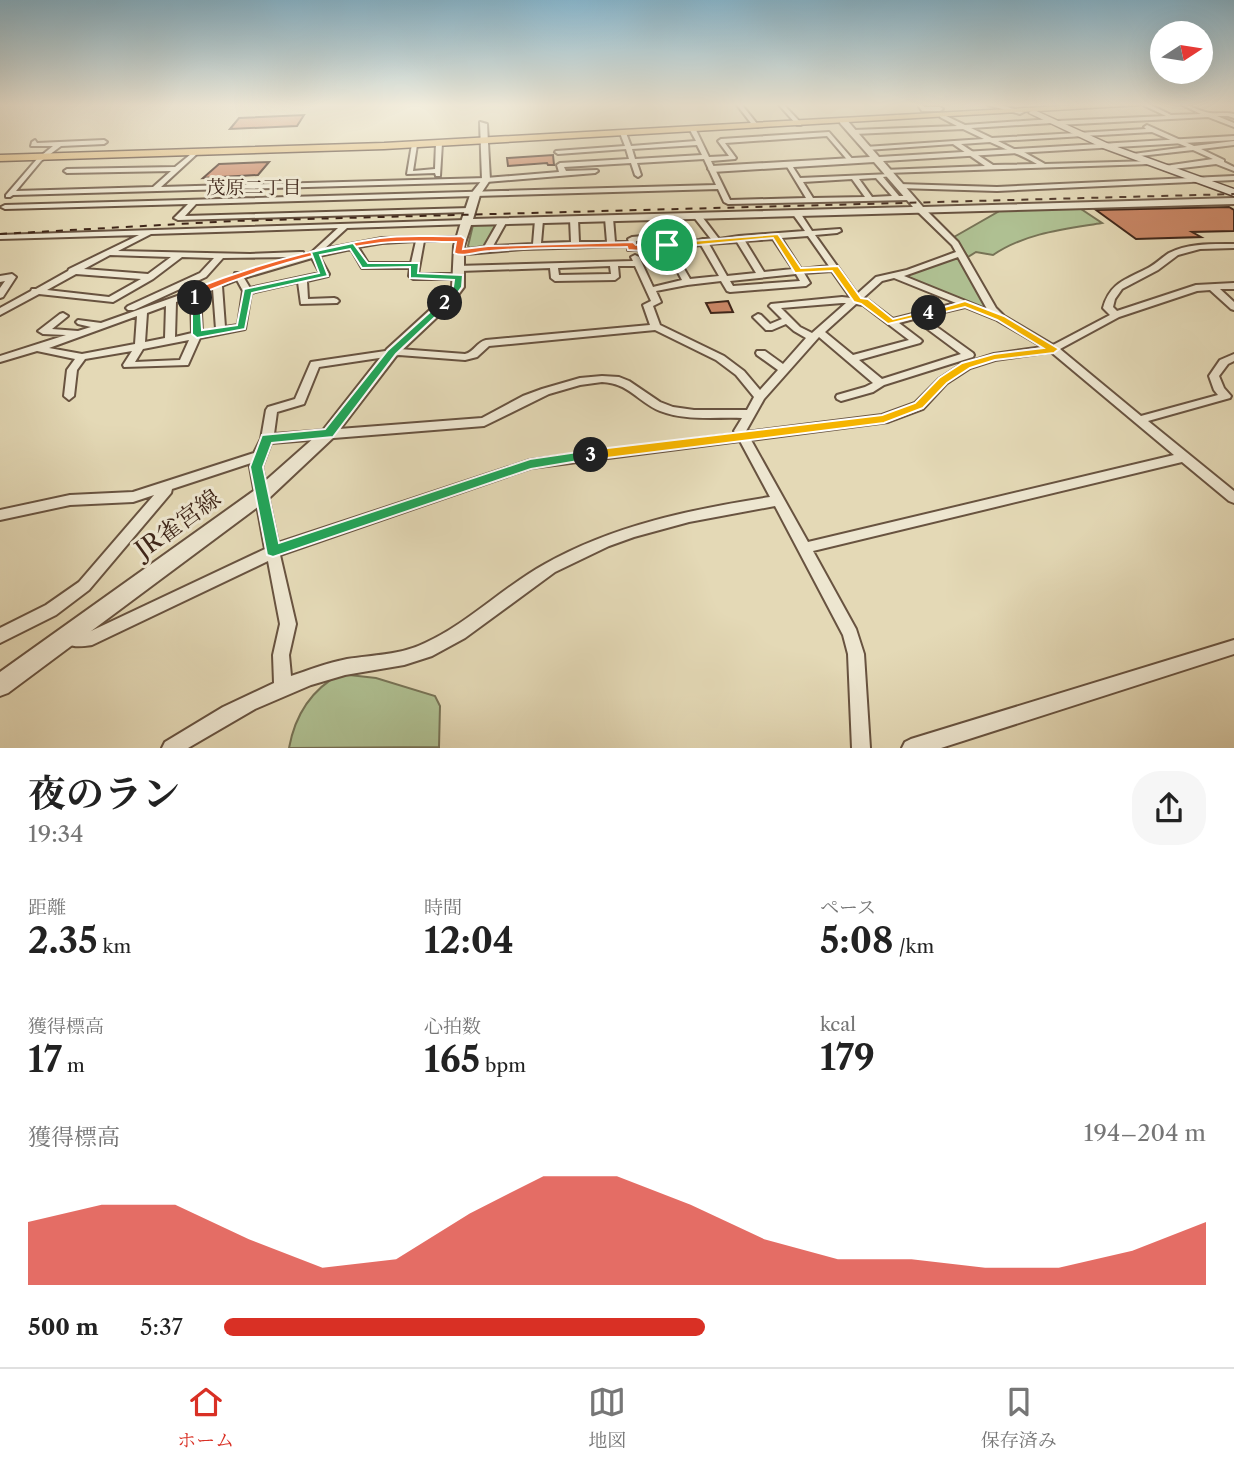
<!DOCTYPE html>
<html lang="ja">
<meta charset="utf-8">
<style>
:root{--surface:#fff;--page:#f6f6f6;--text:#222;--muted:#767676;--line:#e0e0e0;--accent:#d93025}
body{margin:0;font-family:"Libre Caslon Text","Noto Serif JP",serif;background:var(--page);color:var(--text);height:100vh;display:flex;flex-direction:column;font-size:26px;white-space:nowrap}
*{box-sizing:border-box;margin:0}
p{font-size:23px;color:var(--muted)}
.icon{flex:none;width:38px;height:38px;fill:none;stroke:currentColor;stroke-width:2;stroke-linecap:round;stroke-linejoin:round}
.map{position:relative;height:748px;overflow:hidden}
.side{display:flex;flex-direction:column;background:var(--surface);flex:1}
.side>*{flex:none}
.needle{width:46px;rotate:78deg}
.buttons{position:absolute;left:1150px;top:21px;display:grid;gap:14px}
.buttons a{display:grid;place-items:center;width:63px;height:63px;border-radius:50%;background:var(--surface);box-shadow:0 7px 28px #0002;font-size:35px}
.pin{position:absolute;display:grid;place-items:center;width:60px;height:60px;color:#fff;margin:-30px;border:4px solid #fff;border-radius:50%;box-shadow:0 2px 7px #0007}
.km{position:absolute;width:35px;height:35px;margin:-18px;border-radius:50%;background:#222;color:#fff;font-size:19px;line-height:35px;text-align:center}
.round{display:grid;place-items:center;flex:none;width:74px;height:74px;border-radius:28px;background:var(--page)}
.overview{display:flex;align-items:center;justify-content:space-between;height:119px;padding:0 28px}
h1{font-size:38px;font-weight:700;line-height:52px}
.figures{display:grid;grid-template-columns:repeat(3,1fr);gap:10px;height:119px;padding:7px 28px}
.figures div{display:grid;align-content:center}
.figures b{font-size:35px;font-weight:700}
.figures small{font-size:19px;font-weight:400}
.figures p{font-size:19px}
.chart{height:196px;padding:14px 28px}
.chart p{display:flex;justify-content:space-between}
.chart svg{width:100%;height:126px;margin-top:7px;fill:var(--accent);opacity:.7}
ul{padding:0 28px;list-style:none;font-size:23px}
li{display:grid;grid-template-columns:112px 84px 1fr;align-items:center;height:52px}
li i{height:18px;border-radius:9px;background:var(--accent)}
.tabs{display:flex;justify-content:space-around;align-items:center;height:98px;border-top:2px solid var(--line);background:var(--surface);font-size:19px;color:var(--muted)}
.tabs a{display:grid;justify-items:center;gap:4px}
.tabs .selected{color:var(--accent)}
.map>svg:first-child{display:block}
.green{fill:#afc092;stroke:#777356;stroke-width:2}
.building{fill:#c98665;stroke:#3f2619;stroke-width:2}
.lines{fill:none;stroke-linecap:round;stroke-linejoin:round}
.minor-casing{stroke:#685340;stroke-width:4}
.tertiary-casing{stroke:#685340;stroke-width:4}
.secondary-casing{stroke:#3f2619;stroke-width:3}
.trunk-casing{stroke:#3f2619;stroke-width:3}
.minor{fill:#ede6d0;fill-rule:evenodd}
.tertiary{fill:#ede6d0;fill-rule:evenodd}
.secondary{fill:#ede6d0;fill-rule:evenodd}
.trunk{fill:#e2bc7b;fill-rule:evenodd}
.rail{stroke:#3f2619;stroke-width:2;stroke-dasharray:7 7;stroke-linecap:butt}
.split-1{fill:#f0652b;stroke:#fff;stroke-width:2}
.split-2{fill:#22a559;stroke:#fff;stroke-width:2}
.split-3{fill:#22a559;stroke:#fff;stroke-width:2}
.split-4{fill:#f5b400;stroke:#fff;stroke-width:2}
.split-5{fill:#f5b400;stroke:#fff;stroke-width:2}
.labels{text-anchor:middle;stroke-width:6;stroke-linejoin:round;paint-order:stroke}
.far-neighbourhood-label{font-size:19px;fill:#3f2619;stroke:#ede6d0}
.near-street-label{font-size:24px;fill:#3f2619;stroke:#ede6d0}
</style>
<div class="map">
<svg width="1234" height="748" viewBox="0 0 1234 748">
<rect width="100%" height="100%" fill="#e4d9b6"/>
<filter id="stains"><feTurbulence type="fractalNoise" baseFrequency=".00286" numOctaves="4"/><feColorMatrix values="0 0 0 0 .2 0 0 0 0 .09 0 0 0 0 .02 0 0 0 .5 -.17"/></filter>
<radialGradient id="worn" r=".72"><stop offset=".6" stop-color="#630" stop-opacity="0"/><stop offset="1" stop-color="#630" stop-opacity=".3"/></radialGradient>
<path class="green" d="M1078,207L1102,223C1065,229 1025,233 993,255L976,252L968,257L954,237L1003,209Z
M499,224L487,247L470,248L468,246L473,225Z
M959,256L982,301L990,312L901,277Z
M340,674L376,678L435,696L440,706L439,747L289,748C295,715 311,690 340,674Z"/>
<path class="building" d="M304,115L297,126L230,129L239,118Z
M553,155L554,165H548L547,163L508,166L507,158Z
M269,162L258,175L203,178L219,164Z
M1229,207L1234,210V231L1192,232L1201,237L1136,239L1096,210Z
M728,301L733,312L711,313L706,303Z"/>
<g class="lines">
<g class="minor-casing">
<path id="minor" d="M737,105H742L758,125V127H754Z
M779,105H784L801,123V125H797Z
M918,105H923L924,107H940L943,109L940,111H922Z
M1143,105H1151L1171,115L1201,114L1182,105C1192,105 1200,112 1210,113C1219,114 1226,112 1234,114V118L1228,116H1217L1234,123V127L1208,117L1057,125L1054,123L1057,121L1166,116Z
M940,115H944L965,125L1052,119L1055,121L1052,123L971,128L992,138L1146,129L1144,127L1147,125L1194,146L1234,141V145L1201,149L1224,160V162L1234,167V171L1216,164L1165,170L1162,168L1165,166L1213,159L1193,150L1131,157V155L1133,154L1187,147L1152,132L998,141L1018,151H1022L1045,164L1152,161V163L1150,164L886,173L883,171L884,170L985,166L953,144L867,150L865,149V147L984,139L963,129L854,134L851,132L854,130L957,126L940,117ZM990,142C1007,150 1021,155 1037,164L993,165L961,144Z
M693,128L696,130L709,157L729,156L718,141L721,139L829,132L855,162L850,163L827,136L725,143L736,158L735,159L711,161L730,200L806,198L786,165L789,163L791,164L800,178L891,174V176L883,177L899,196H909L913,198L909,200L728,204L724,202L718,189L196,204L185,216L470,208L474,210L470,212L178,220L174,218L188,204L5,209L1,207L5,205L716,185L704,159L637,163L641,175L638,177L635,175L631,163L564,167L566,171L597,170L598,171L595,173L486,182L13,195L10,197H6V195L37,159L53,146H31L32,142L35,140L37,143L104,140L107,142L104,144L61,146L41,161L16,191L153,187L171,171L67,173L64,171L67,169L175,167L196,150L198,151V153L161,187L486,178L559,172L557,165L560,163L629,159L626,149L558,154L555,152L556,151L625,146L620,133L623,131L626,133L631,146L696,141L690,130ZM697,145L702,155L635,159L632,149ZM876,178L892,196L872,197L859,179ZM852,179L865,197L813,198L803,182Z
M439,141L442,143L440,176H436L435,173L407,174L412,144L417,145L413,171L435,169L436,143Z
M1234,176V180L997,191L899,188L896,186L899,184L997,187Z
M917,207H923L958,242L996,308L1004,316L1053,345L1110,315L1103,308C1110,283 1125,280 1146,269C1155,265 1161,258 1169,253C1189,243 1212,244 1234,244V248L1200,249L1178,255L1158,270L1122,289L1115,299L1113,307L1117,311L1196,285L1234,283V289H1220L1234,302V310L1231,309L1210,290L1197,291L1119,317L1060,349L1141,416L1218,395L1214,390L1209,376L1220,360L1234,354V361L1228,364L1219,376L1224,388L1231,396L1230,398L1148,421L1234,491V503L1229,501L1182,462L813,551L856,629L864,654L870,748H852L848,654L843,635L775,506L689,522L634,537L609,546L555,572L465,638L432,656L404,665L345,675L311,685L255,709L188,748H162L165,742L223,707L274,683L273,655L280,624L268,561L92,645C78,647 67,649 60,634L62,629L68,627L77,632L91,631L265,549L250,467L251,463L172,489L171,493L89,590L56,615L0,643V628L46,605L79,582L154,495L133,502L70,505L0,520V510L70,495L133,492L254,453L261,439L266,410L268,407L295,399L311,362L399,349L465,354C474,352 477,342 486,340L650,325L643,305L651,301L635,266H618L619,277L615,280L555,281L551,278L550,268L460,271L457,270V266L633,261L631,257L635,255L639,257L653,287L682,280L665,248L631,250H628V246L523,249L455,255V251L484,247L500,219L507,221L493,246L533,244L535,220L539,218L543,220L541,243L571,242L570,219L574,217L578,219L579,242H607L605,218L609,216L613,218L615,242H629L628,239L632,237L666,234H669L674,243L699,240L703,239H711L693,216L694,214H700L719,239L739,236L805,231L792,213L796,211H799L812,231L840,229L841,231L837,233L815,235L857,294L876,277L907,270L956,252L952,245L917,211ZM808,236L829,266L801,269L781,238ZM663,239L666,243L664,244L636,246V241ZM773,239L793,269L764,272L745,241ZM737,242L756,273L727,276L709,244ZM701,245L719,276L690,279L672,248ZM958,257L987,309L988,310L904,276ZM610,266L611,274L559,275L558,268ZM832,271L851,298L842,297L771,304L769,306L782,319L770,324L761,315L758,314L753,317L766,330H772L786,324L794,331L806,338L783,364L765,351H757L756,353L757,355L778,370L760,390L744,371L724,356L660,325L653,306L661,302L656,291L687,285L721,281L727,291L730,292L806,286L810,283L804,273ZM796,274L800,281L733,286L730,281ZM894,278L956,303L893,319L868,300L862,299L882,281ZM842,303H846L812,333L800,327L781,308ZM856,304L863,305L909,340L853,355L825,332ZM965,307L997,320L1043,347L994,354L962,364L939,379L915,403L882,415L747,432L746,431L764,399L819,337L873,383L865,387L837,395L836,397L837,399L841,401L873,392L884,385L973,357L974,355L973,353L923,317ZM914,319L961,354L882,379L859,360L920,343L922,341L920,339L899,323ZM655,330L716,360L736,375L754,397L747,410H694L673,407L660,402L629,381L619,377L602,376L580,378L542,389L523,396L482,418L274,434L277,412L304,404L319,367L399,355L465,360L477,357L489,346ZM1051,352L1174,455L808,542L751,440L888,422L923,409L947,383L970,368L995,360ZM602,382C629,383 638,402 660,411C686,421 715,417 742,418L734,431L736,434L530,460L278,543L262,467L271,443L484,426L549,394L580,385ZM740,441L770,497C693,509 614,525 545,564C503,587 469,623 425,643C401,655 373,655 347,659C327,663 309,670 291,676L289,655L296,624L280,555L531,468Z
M466,220L470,222L469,224L347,228L324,249L382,238L461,237L465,239L464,241H424L418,274H459L462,275V279H413L409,276L410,268H362L351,249L319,256L329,274L328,276L307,281L308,299L334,298L337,299L339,301L337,303L301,304L298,282L251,293L245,329L200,338L188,365L124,367L123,365L132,351L85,359L77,370L74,396L69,400L64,396L67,370L75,359L37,351L0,362V356L66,335L43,334L38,331L60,314L63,313L68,316L52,329L78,331L91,327L78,324L76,322L78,320L101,323L234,276L235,273H241L297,257L223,258L206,277L134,310H128L126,308L128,306L200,273L214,258L182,257L153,279L113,302L39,294L0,315V308L31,291L32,289H36L68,271L69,269L139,235L0,239V235ZM338,228L312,252L304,255L303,252H300L250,254L118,251L151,234ZM416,241L411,263H368L358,247L382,243ZM110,255L171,257L148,274L84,269ZM312,258L320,273L250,288L244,278ZM76,274L141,279L109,297L47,290ZM237,280L243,291L238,325L225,327L222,286ZM213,289L216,329L202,332L200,293ZM191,297L192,333L175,337L176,302ZM166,306L165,338L145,342L147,313ZM137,316L135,344L82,354L49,348ZM189,340L180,360L135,362L143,349Z
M12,274L16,277L3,297L0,298V288L5,281L0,282V276Z
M1234,640V654L941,748H902L905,742L911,739Z"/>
</g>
<g class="tertiary-casing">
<path id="tertiary" d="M988,105H1001L1024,112L1020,114Z
M840,119H846L879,157L1234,136V140L883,161L923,207L1234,198V204L471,225L464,246V287L452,303L397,355L334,437L267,500L8,693L0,696V672L255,490L324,429L387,349L444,297L452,287L454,246L461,222L470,195L482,180L480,122L487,124L490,180L480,195L473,219L913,207L874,162L712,172L708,169L712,166L870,157L840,123Z"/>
</g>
<g class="secondary-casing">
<path id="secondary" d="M1032,109L1109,144L1234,189V196L1103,148L1029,113Z"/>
</g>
<g class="trunk-casing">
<path id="trunk" d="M1080,105H1140L384,149L0,161V155L384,143Z"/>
</g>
<use href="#minor" class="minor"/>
<use href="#tertiary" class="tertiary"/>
<use href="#secondary" class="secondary"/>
<use href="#trunk" class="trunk"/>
<path class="rail" d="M0,234L233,221L1234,194"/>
</g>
<linearGradient id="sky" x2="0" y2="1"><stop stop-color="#87b7cf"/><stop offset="0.5" stop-color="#f3eede"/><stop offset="1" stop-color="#f3eede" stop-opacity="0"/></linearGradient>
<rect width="1234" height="210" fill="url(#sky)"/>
<path class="split-1" d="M461,236L465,239L463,249L488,246L633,242L636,245L667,243L672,245L642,251L628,250L627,247C581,248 536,247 490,251C479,251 463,258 454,253L456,242C432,242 405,240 381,243C319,251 257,270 200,294L199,300L190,298L191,290C251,266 316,248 380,238C406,234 435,237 461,236Z"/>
<path class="split-2" d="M353,243L368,263H419L418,273L463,275L462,287L449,305H442L440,303L453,287L454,280L410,278V267L362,268L350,249L320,255L328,276L252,293L245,329L197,338L192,334V296L200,298L202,330L237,325L244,289L319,273L311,252Z"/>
<path class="split-3" d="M442,301L450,303L396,354L333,437L272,443L263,467L279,543L530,459L591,450L598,455L596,458L531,469L273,557L267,555L250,467L262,435L325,429L388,350Z"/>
<path class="split-4" d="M965,301L1004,316L1059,349L1054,353L995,360L970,368L947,383L923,408L884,423L591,460L585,455L591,450L882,415L915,403L939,378L962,363L994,354L1043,348L997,320L965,307L929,316L924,313Z"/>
<path class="split-5" d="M778,234L801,268L838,266L861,298L868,299L893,319L929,310L934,313L888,324L861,304L854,302L832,271L795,273L773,238L667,248L663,245L667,243Z"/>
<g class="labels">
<g class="far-neighbourhood-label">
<text x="254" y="194">茂原二丁目</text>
</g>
<g class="near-street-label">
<text transform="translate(178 524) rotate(-36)" y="8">JR雀宮線</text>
</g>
</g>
<rect width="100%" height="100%" filter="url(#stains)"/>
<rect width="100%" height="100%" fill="url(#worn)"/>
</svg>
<div class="buttons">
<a><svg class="needle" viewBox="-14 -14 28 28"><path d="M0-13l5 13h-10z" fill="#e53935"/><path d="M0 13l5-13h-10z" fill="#767676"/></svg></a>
</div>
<div class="pin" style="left:667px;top:245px;background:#1e9e55"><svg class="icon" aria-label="arrive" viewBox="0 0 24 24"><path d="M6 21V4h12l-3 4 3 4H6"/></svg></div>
<b class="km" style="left:195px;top:298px">1</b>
<b class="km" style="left:445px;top:303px">2</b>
<b class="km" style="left:591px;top:455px">3</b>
<b class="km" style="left:929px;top:313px">4</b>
</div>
<section class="side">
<div class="overview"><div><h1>夜のラン</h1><p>19:34</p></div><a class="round"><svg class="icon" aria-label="share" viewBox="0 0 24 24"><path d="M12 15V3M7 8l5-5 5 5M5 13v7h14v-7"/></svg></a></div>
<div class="figures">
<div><p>距離</p><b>2.35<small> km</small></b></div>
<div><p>時間</p><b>12:04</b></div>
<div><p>ペース</p><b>5:08<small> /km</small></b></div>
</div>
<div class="figures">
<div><p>獲得標高</p><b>17<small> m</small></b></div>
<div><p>心拍数</p><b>165<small> bpm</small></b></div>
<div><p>kcal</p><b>179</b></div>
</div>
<div class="chart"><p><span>獲得標高</span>194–204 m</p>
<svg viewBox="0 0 160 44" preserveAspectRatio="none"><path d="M0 44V22L10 16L20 16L30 28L40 38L50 35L60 19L70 6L80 6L90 16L100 28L110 35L120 35L130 38L140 38L150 32L160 22V44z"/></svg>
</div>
<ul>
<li><b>500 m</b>5:37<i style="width:49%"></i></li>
</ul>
</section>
<nav class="tabs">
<a class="selected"><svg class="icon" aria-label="home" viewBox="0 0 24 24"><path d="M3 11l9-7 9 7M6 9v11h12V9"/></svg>ホーム</a>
<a><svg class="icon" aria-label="map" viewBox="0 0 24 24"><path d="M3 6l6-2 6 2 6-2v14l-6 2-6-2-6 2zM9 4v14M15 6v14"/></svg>地図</a>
<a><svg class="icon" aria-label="saved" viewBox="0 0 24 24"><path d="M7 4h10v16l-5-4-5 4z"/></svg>保存済み</a>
</nav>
